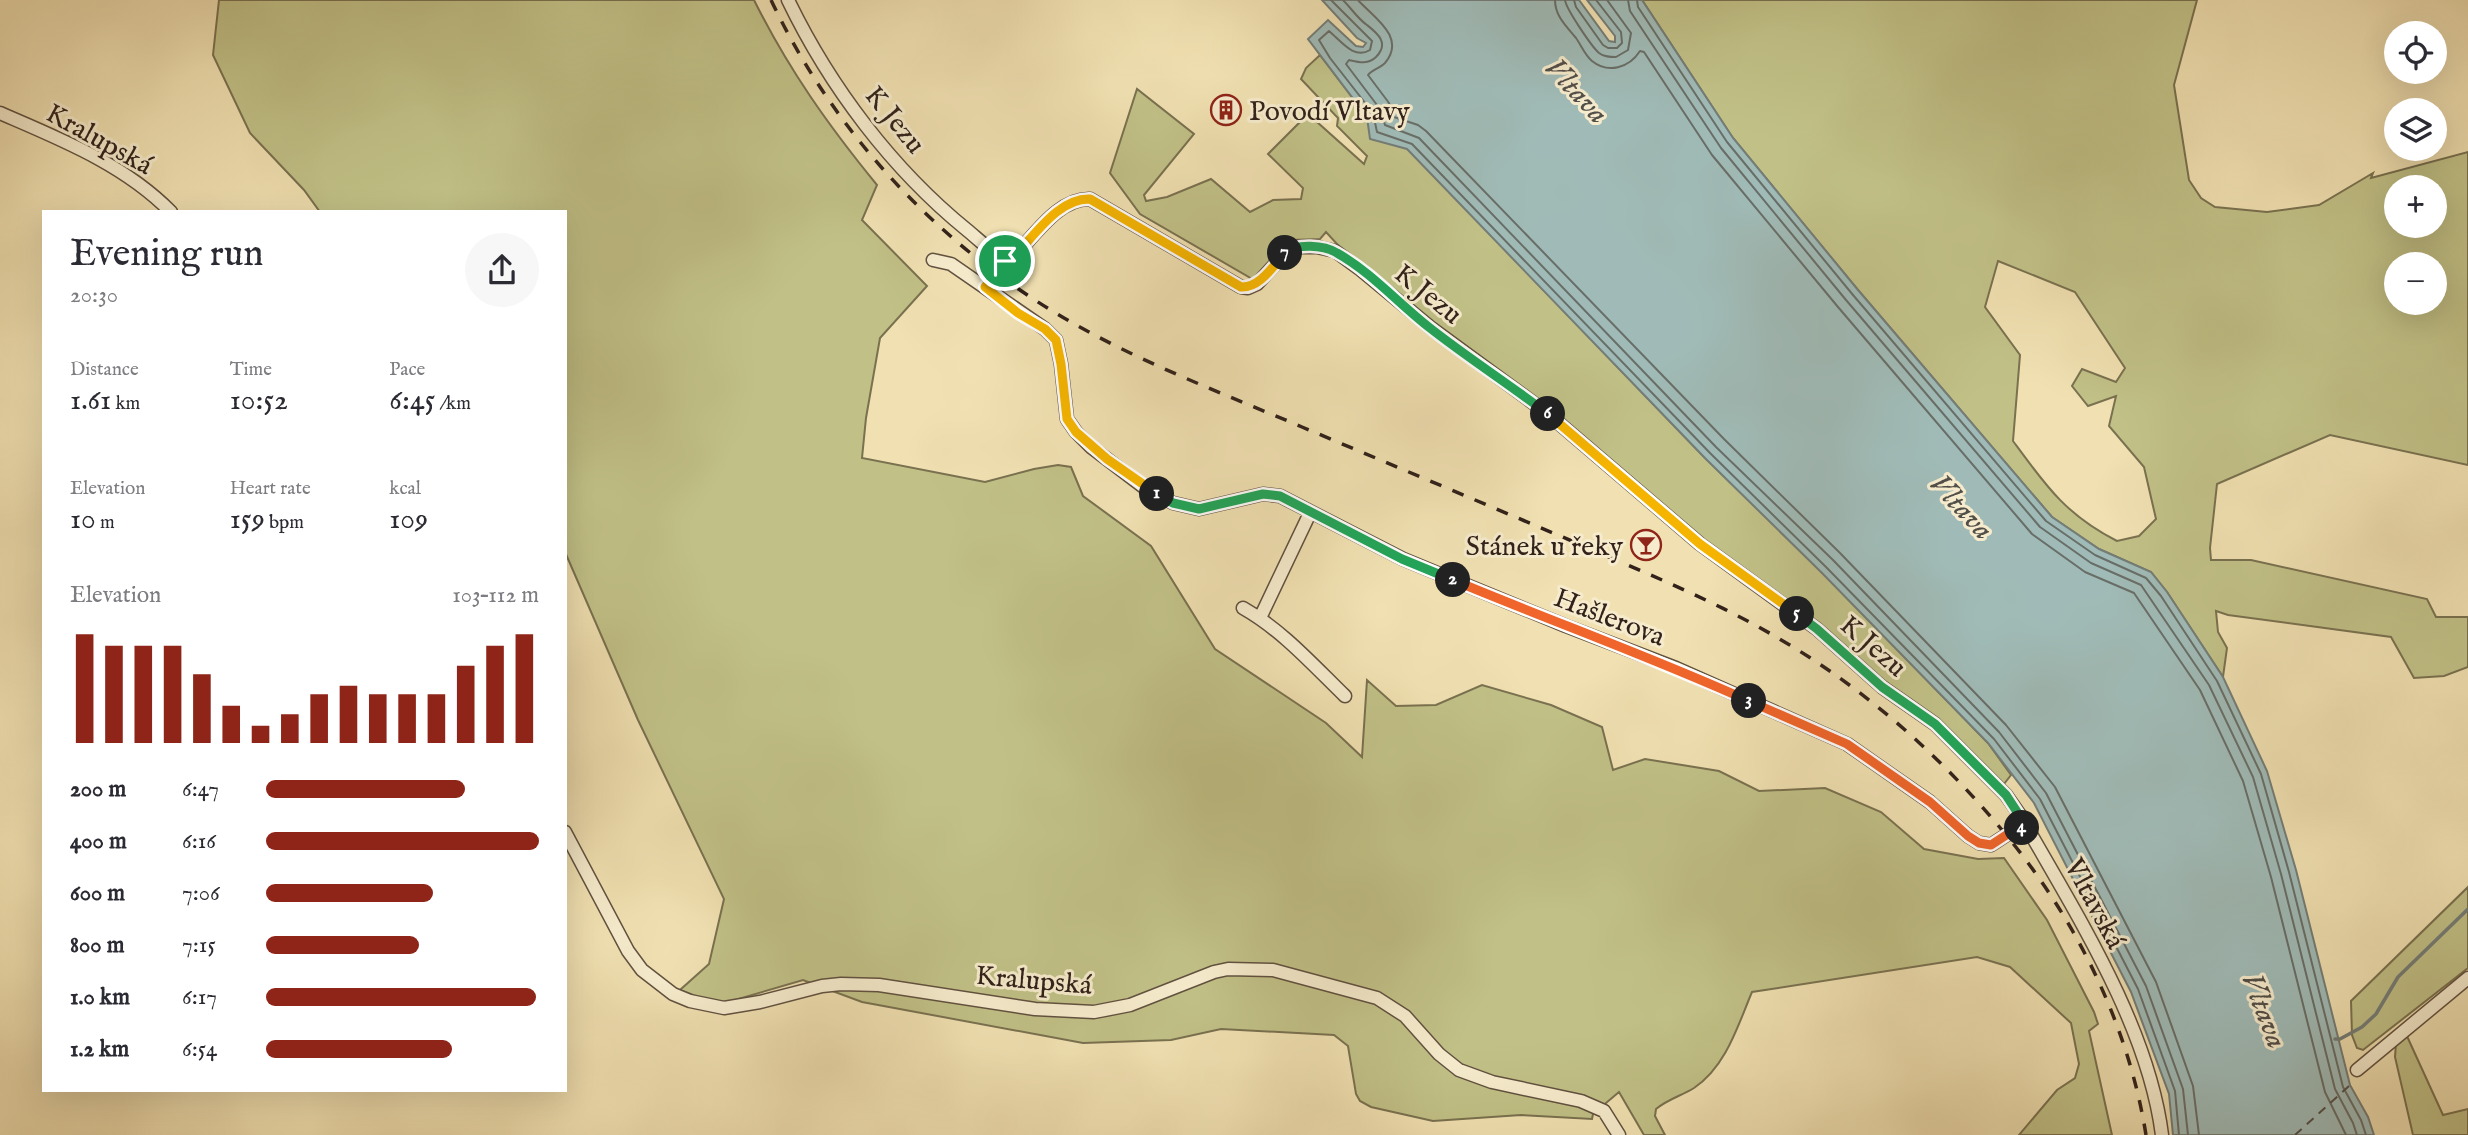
<!DOCTYPE html>
<meta charset="utf-8">
<style>
:root{--surface:#fff;--page:#f7f7f7;--text:#2b2b33;--muted:#7c7c81;--accent:#8f2418}
body{margin:0;font-family:"IM FELL English",serif;background:var(--page);color:var(--text);height:100vh;display:flex;flex-direction:column;font-size:26px;white-space:nowrap}
*{box-sizing:border-box;margin:0}
p{font-size:23px;color:var(--muted)}
.icon{flex:none;width:38px;height:38px;fill:none;stroke:currentColor;stroke-width:2;stroke-linecap:round;stroke-linejoin:round}
.map{position:relative;flex:1;overflow:hidden}
.sheet{position:absolute;left:42px;top:210px;width:525px;height:882px;display:flex;flex-direction:column;background:var(--surface);border-radius:0px;box-shadow:0 7px 28px #0002}
.sheet>*{flex:none}
.tools{position:absolute;left:2384px;top:21px;display:grid;gap:14px}
.tools a{display:grid;place-items:center;width:63px;height:63px;border-radius:50%;background:var(--surface);box-shadow:0 7px 28px #0002;font-size:35px}
.pin{position:absolute;display:grid;place-items:center;width:60px;height:60px;color:#fff;margin:-30px;border:4px solid #fff;border-radius:50%;box-shadow:0 2px 7px #0007}
.km{position:absolute;width:35px;height:35px;margin:-18px;border-radius:50%;background:#222;color:#fff;font-size:19px;line-height:35px;text-align:center}
.round{display:grid;place-items:center;flex:none;width:74px;height:74px;border-radius:37px;background:var(--page)}
.overview{display:flex;align-items:center;justify-content:space-between;height:119px;padding:0 28px}
h1{font-size:38px;font-weight:600;line-height:52px}
.metrics{display:grid;grid-template-columns:repeat(3,1fr);gap:10px;height:119px;padding:7px 28px}
.metrics div{display:grid;align-content:center}
.metrics b{font-size:30px;font-weight:600}
.metrics small{font-size:19px;font-weight:400}
.metrics p{font-size:19px}
.chart{height:196px;padding:14px 28px}
.chart p{display:flex;justify-content:space-between}
.chart svg{width:100%;height:126px;margin-top:7px;stroke:var(--accent);stroke-width:6}
ul{padding:0 28px;list-style:none;font-size:23px}
li{display:grid;grid-template-columns:112px 84px 1fr;align-items:center;height:52px}
li i{height:18px;border-radius:9px;background:var(--accent)}
.map>svg:first-child{display:block}
.green{fill:#c1c187;stroke:#797150;stroke-width:2;fill-rule:evenodd}
.water{fill:#a0bbb7;stroke:#747d78;stroke-width:2}
.lines{fill:none;stroke-linecap:round;stroke-linejoin:round}
.shore{stroke:#686e68;stroke-width:2}
.stream{stroke:#747d78;stroke-width:3.5}
.ferry{stroke:#524f49;stroke-width:2;stroke-dasharray:9 7;stroke-linecap:butt}
.minor-casing{stroke:#615140;stroke-width:15}
.minor{stroke:#f6eccd;stroke-width:12}
.rail{stroke:#31211a;stroke-width:3.5;stroke-dasharray:12 12;stroke-linecap:butt}
.split-1-casing{stroke:#fff;stroke-width:14}
.split-2-casing{stroke:#fff;stroke-width:14}
.split-3-casing{stroke:#fff;stroke-width:14}
.split-4-casing{stroke:#fff;stroke-width:14}
.split-5-casing{stroke:#fff;stroke-width:14}
.split-6-casing{stroke:#fff;stroke-width:14}
.split-7-casing{stroke:#fff;stroke-width:14}
.split-8-casing{stroke:#fff;stroke-width:14}
.split-1{stroke:#f5b400;stroke-width:9}
.split-2{stroke:#22a559;stroke-width:9}
.split-3{stroke:#f0652b;stroke-width:9}
.split-4{stroke:#f0652b;stroke-width:9}
.split-5{stroke:#22a559;stroke-width:9}
.split-6{stroke:#f5b400;stroke-width:9}
.split-7{stroke:#22a559;stroke-width:9}
.split-8{stroke:#f5b400;stroke-width:9}
.labels{text-anchor:middle;stroke-width:6;stroke-linejoin:round;paint-order:stroke}
.poi-label{font-size:28px;fill:#31211a;stroke:#f6eccd;text-anchor:start}
.street-label{font-size:28px;fill:#31211a;stroke:#f6eccd}
.water-label{font-size:30px;font-style:italic;fill:#524f49;stroke:#f6eccd}
</style>
<div class="map">
<svg width="2468" height="1135" viewBox="0 0 2468 1135">
<rect width="100%" height="100%" fill="#f1e1b2"/>
<filter id="stains"><feTurbulence type="fractalNoise" baseFrequency=".00286" numOctaves="4"/><feColorMatrix values="0 0 0 0 .2 0 0 0 0 .09 0 0 0 0 .02 0 0 0 .5 -.17"/></filter>
<radialGradient id="worn" r=".72"><stop offset=".6" stop-color="#630" stop-opacity="0"/><stop offset="1" stop-color="#630" stop-opacity=".3"/></radialGradient>
<path class="green" d="M219,0H754C789,70 828,125 877,185L862,220L927,286L880,338L866,418L862,458L985,482L1034,469L1058,465L1071,467L1083,496L1151,546L1215,649L1326,723L1362,757L1367,680L1396,706L1436,705L1482,685L1551,705L1602,727L1613,770L1645,759L1719,771L1759,791L1825,788L1881,812L1924,849L1978,859L2004,858L2047,920L2094,1012L2098,1024L2089,1031L2112,1135H2019L2057,1090L2075,1078L2079,1064L2071,1023L2010,967L1977,957L1752,992C1738,1025 1726,1067 1694,1088C1681,1096 1668,1099 1656,1109L1655,1116L1665,1135H1644L1619,1092L1593,1114L1592,1119L1521,1115L1433,1121L1371,1107L1360,1101L1356,1094L1348,1046L1334,1035L1221,1029L1171,1040L1083,1043L862,1002L803,980L718,1005L680,990L709,964L724,899L638,720L565,552V212H320L304,190L250,133L213,55Z
M1642,0H2197L2174,85L2189,180L2201,198L2215,207L2267,212L2319,205L2373,173L2371,178L2468,152V465L2330,435L2217,484L2210,548L2211,560H2251L2427,599L2436,617H2468V667L2444,676L2414,678L2391,637L2228,615L2216,611L2218,632L2227,648L2223,677L2167,592L2151,572L2099,549L2052,517L1858,290L1733,138ZM2396,187H2434V226H2396ZM1998,261L2075,292L2125,368L2116,382L2082,369L2072,386L2088,406L2116,396L2109,426L2144,467L2156,519L2139,536L2117,541C2066,515 2046,486 2013,441L2020,355L1985,307ZM2396,264H2434V303H2396Z
M1320,55L1367,117L1373,138L1407,148L1705,458L1821,571L1988,743L2011,775L2000,789L1935,724L1361,270L1326,232L1320,239L1291,240L1254,280L1140,214L1110,173L1137,89L1194,134L1144,195L1146,201L1167,197L1211,179L1250,212L1273,200L1301,199L1303,188L1268,154L1308,114L1364,164L1367,156L1337,126L1338,118L1301,79L1306,68Z
M2468,887V968L2363,1050L2357,1048L2352,1035L2351,1001Z
M2406,1034L2443,1115L2468,1109V1135H2413L2395,1057L2396,1043Z"/>
<path class="water" d="M1322,0H1579L1609,41L1615,42V36L1587,0H1642L1733,138L1858,290L2052,517L2099,549L2151,572L2167,592L2223,677L2267,771L2296,870L2350,1085L2368,1117L2374,1135H2173L2169,1094L2131,992L2034,803L1988,743L1821,572L1705,458L1407,149L1370,139L1367,117L1308,39L1328,20L1356,46L1363,47L1366,43L1357,38Z"/>
<g class="lines">
<path class="shore" d="M1331,0L1372,41L1370,50C1354,60 1341,41 1329,31L1319,40L1330,58L1373,113L1377,132L1412,144L1710,453L1826,567L1994,739L2040,799L2138,989L2175,1091L2179,1135
M1343,0C1351,8 1358,19 1367,25C1377,33 1390,43 1376,57C1368,65 1358,62 1349,60L1346,64L1380,109L1385,125L1419,138L1716,447L1833,560L1999,732L2046,793L2146,986L2183,1089L2188,1135
M1358,0C1373,17 1407,37 1385,63C1380,68 1372,70 1368,75L1389,103L1394,117L1418,125L1426,131L1724,439L1840,553L2006,725L2055,787L2156,982L2193,1086L2199,1135
M1555,0C1555,16 1566,26 1576,38C1581,45 1585,55 1592,61C1608,74 1629,68 1640,51L1644,52L1712,155L1838,307L2032,534L2085,572L2134,593L2200,690L2243,781L2271,877L2325,1092L2346,1135
M1565,0C1566,9 1592,47 1599,53C1604,57 1610,57 1616,57L1628,50L1631,33L1607,0
M1574,0L1576,7L1603,45L1608,48H1617L1622,43L1621,32L1596,0
M1628,0L1630,11L1721,148L1846,300L2040,527L2091,563L2141,585L2209,685L2253,777L2281,874L2335,1089L2353,1123L2357,1135
M1637,0L1638,7L1727,142L1853,295L2046,521L2095,555L2146,578L2161,596L2217,681L2261,774L2289,872L2343,1087L2361,1120L2366,1135"/>
<path class="stream" d="M2335,1039H2340L2362,1027L2376,1014L2398,977L2468,909"/>
<path class="ferry" d="M2295,1135L2350,1085"/>
<g class="minor-casing">
<path id="minor" d="M788,0C830,87 892,169 967,230C981,241 997,261 1016,254C1036,234 1059,198 1090,199L1241,287L1248,288L1257,284L1288,250L1296,247H1317L1335,251L1361,270L1430,327L1547,413L1700,544L1817,629L1882,687L1935,724L2006,795L2020,815C2074,911 2148,1024 2162,1135
M0,113C60,139 124,164 171,212
M933,260L951,264L1045,329L1056,340L1061,364L1067,419L1076,432L1091,447L1145,488L1173,503L1199,509L1263,494L1280,496L1403,559L1566,626L1676,668L1847,744L1930,802L1968,836L1979,843L1991,845L2014,830L2027,827
M985,287L1008,257
M1243,608C1282,630 1313,665 1345,696
M1260,618L1310,513
M565,832L628,951L642,970L673,994L690,1001L724,1008L760,1002L822,986L841,984L879,985L1035,1009L1094,1012L1130,1005L1214,972L1228,969L1273,970L1377,998L1405,1016L1439,1054L1459,1070L1492,1082L1581,1101L1604,1111L1619,1135
M2357,1070L2468,978"/>
</g>
<use href="#minor" class="minor"/>
<path class="rail" d="M771,0C834,133 938,244 1064,318C1139,362 1222,393 1302,427C1397,467 1492,507 1586,547C1655,577 1724,605 1788,644C1873,695 1949,764 2011,841C2079,925 2129,1028 2146,1135"/>
</g>
<g class="lines">
<g class="split-1-casing">
<path id="split-1" d="M1005,261L985,287L1018,313L1045,329L1056,340L1061,364L1067,419L1076,432L1107,459L1157,494"/>
</g>
<g class="split-2-casing">
<path id="split-2" d="M1157,494L1173,503L1199,509L1263,494L1280,496L1402,559L1453,580"/>
</g>
<g class="split-3-casing">
<path id="split-3" d="M1453,580C1551,621 1652,657 1749,701"/>
</g>
<g class="split-4-casing">
<path id="split-4" d="M1749,701L1847,744L1930,802L1968,836L1979,843L1991,845L2014,830L2022,828"/>
</g>
<g class="split-5-casing">
<path id="split-5" d="M1797,614L1817,629L1882,687L1935,724L2006,795L2027,827L2022,828"/>
</g>
<g class="split-6-casing">
<path id="split-6" d="M1548,414L1700,544L1797,614"/>
</g>
<g class="split-7-casing">
<path id="split-7" d="M1285,253C1297,243 1324,245 1337,253C1371,272 1399,304 1430,328C1468,358 1509,384 1548,414"/>
</g>
<g class="split-8-casing">
<path id="split-8" d="M1005,261L1008,257L1016,254C1036,234 1059,198 1090,199L1241,287C1260,288 1273,266 1285,253"/>
</g>
<use href="#split-1" class="split-1"/>
<use href="#split-2" class="split-2"/>
<use href="#split-3" class="split-3"/>
<use href="#split-4" class="split-4"/>
<use href="#split-5" class="split-5"/>
<use href="#split-6" class="split-6"/>
<use href="#split-7" class="split-7"/>
<use href="#split-8" class="split-8"/>
</g>
<defs>
<g id="building-ring" transform="scale(1.575)"><circle r="9.5" fill="#f6eccd" stroke="#8f2418" stroke-width="1.5"/><path d="M-4-6H4V6H1V3H-1V6H-4ZM-2.5-4.3h1.7v1.8h-1.7ZM.8-4.3h1.7v1.8H.8ZM-2.5-1h1.7V.8h-1.7ZM.8-1h1.7V.8H.8Z" fill="#8f2418"/></g>
<g id="bar-ring" transform="scale(1.575)"><circle r="9.5" fill="#f6eccd" stroke="#8f2418" stroke-width="1.5"/><path d="M-6-5H6L.8 .8V4.5H3.5V6h-7V4.5H-.8V.8Z" fill="#8f2418"/></g>
</defs>
<g fill-rule="evenodd">
<use href="#building-ring" x="1226" y="110"/>
<use href="#bar-ring" x="1646" y="545"/>
</g>
<g class="labels">
<g class="poi-label">
<text x="1249" y="120">Povodí Vltavy</text>
<text x="1623" y="555" text-anchor="end">Stánek u řeky</text>
</g>
<g class="street-label">
<text transform="translate(896 119) rotate(51)" y="10">K Jezu</text>
<text transform="translate(100 138) rotate(29)" y="10">Kralupská</text>
<text transform="translate(1429 293) rotate(39)" y="10">K Jezu</text>
<text transform="translate(1610 616) rotate(21)" y="10">Hašlerova</text>
<text transform="translate(1874 645) rotate(41)" y="10">K Jezu</text>
<text transform="translate(2096 903) rotate(62)" y="10">Vltavská</text>
<text transform="translate(1034 979) rotate(5)" y="10">Kralupská</text>
</g>
<g class="water-label">
<text transform="translate(1577 90) rotate(47)" y="10">Vltava</text>
<text transform="translate(1962 506) rotate(47)" y="10">Vltava</text>
<text transform="translate(2265 1010) rotate(69)" y="10">Vltava</text>
</g>
</g>
<rect width="100%" height="100%" filter="url(#stains)"/>
<rect width="100%" height="100%" fill="url(#worn)"/>
</svg>
<div class="tools">
<a><svg class="icon" aria-label="locate" viewBox="0 0 24 24"><circle cx="12" cy="12" r="6"/><path d="M12 2v4M12 18v4M2 12h4M18 12h4"/></svg></a>
<a><svg class="icon" aria-label="layers" viewBox="0 0 24 24"><path d="M12 4l9 5-9 5-9-5zM3 14l9 5 9-5"/></svg></a>
<a>+</a>
<a>−</a>
</div>
<div class="pin" style="left:1005px;top:261px;background:#1e9e55"><svg class="icon" aria-label="arrive" viewBox="0 0 24 24"><path d="M6 21V4h12l-3 4 3 4H6"/></svg></div>
<b class="km" style="left:1157px;top:494px">1</b>
<b class="km" style="left:1453px;top:580px">2</b>
<b class="km" style="left:1749px;top:701px">3</b>
<b class="km" style="left:2022px;top:828px">4</b>
<b class="km" style="left:1797px;top:614px">5</b>
<b class="km" style="left:1548px;top:414px">6</b>
<b class="km" style="left:1285px;top:253px">7</b>
<section class="sheet">
<div class="overview"><div><h1>Evening run</h1><p>20:30</p></div><a class="round"><svg class="icon" aria-label="share" viewBox="0 0 24 24"><path d="M12 15V3M7 8l5-5 5 5M5 13v7h14v-7"/></svg></a></div>
<div class="metrics">
<div><p>Distance</p><b>1.61<small> km</small></b></div>
<div><p>Time</p><b>10:52</b></div>
<div><p>Pace</p><b>6:45<small> /km</small></b></div>
</div>
<div class="metrics">
<div><p>Elevation</p><b>10<small> m</small></b></div>
<div><p>Heart rate</p><b>159<small> bpm</small></b></div>
<div><p>kcal</p><b>109</b></div>
</div>
<div class="chart"><p><span>Elevation</span>103–112 m</p>
<svg viewBox="0 0 160 44" preserveAspectRatio="none"><path d="M5 44V6M15 44V10M25 44V10M35 44V10M45 44V20M55 44V31M65 44V38M75 44V34M85 44V27M95 44V24M105 44V27M115 44V27M125 44V27M135 44V17M145 44V10M155 44V6"/></svg>
</div>
<ul>
<li><b>200 m</b>6:47<i style="width:73%"></i></li>
<li><b>400 m</b>6:16<i style="width:100%"></i></li>
<li><b>600 m</b>7:06<i style="width:61%"></i></li>
<li><b>800 m</b>7:15<i style="width:56%"></i></li>
<li><b>1.0 km</b>6:17<i style="width:99%"></i></li>
<li><b>1.2 km</b>6:54<i style="width:68%"></i></li>
</ul>
</section>
</div>
